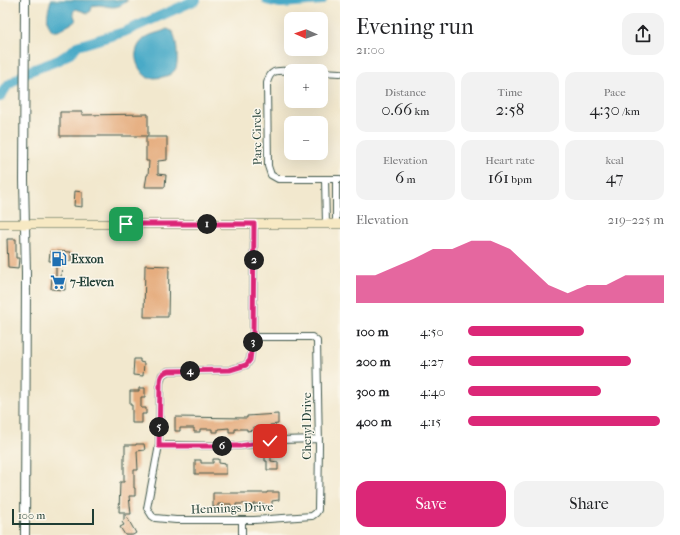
<!DOCTYPE html>
<meta charset="utf-8">
<style>
:root{--surface:#fff;--page:#f2f2f2;--text:#202124;--muted:#757577;--accent:#db2777}
body{margin:0;font-family:"IM FELL French Canon",serif;background:var(--page);color:var(--text);height:100vh;display:flex;flex-direction:column;font-size:15px;white-space:nowrap}
*{box-sizing:border-box;margin:0}
p{font-size:13px;color:var(--muted)}
.icon{flex:none;width:22px;height:22px;fill:none;stroke:currentColor;stroke-width:2;stroke-linecap:round;stroke-linejoin:round}
.map{position:relative;flex:1;overflow:hidden}
.drawer{display:flex;flex-direction:column;background:var(--surface);width:340px}
.drawer>*{flex:none}
.needle{width:26px;rotate:272deg}
.buttons{position:absolute;left:284px;top:12px;display:grid;gap:8px}
.buttons a{display:grid;place-items:center;width:44px;height:44px;border-radius:8px;background:var(--surface);box-shadow:0 4px 16px #0002;font-size:20px}
.scale{position:absolute;left:12px;bottom:10px;width:82px;box-sizing:border-box;padding-left:4px;border:2px solid #1f3d34;border-top:0;font-size:11px;line-height:14px;white-space:nowrap;color:#1f3d34;-webkit-text-stroke:3px #fbf7ec;paint-order:stroke}
.pin{position:absolute;display:grid;place-items:center;width:34px;height:34px;color:#fff;margin:-17px;border-radius:8px;box-shadow:0 2px 6px #0006}
.km{position:absolute;width:20px;height:20px;margin:-10px;border-radius:50%;background:#222;color:#fff;font-size:11px;line-height:20px;text-align:center}
.round{display:grid;place-items:center;flex:none;width:42px;height:42px;border-radius:12px;background:var(--page)}
.head{display:flex;align-items:center;justify-content:space-between;height:68px;padding:0 16px}
h1{font-size:22px;font-weight:600;line-height:30px}
.metrics{display:grid;grid-template-columns:repeat(3,1fr);gap:6px;height:68px;padding:4px 16px}
.metrics div{display:grid;align-content:center;border-radius:10px;background:var(--page);text-align:center}
.metrics b{font-size:17px;font-weight:600}
.metrics small{font-size:11px;font-weight:400}
.metrics p{font-size:11px}
.chart{height:112px;padding:8px 16px}
.chart p{display:flex;justify-content:space-between}
.chart svg{width:100%;height:72px;margin-top:4px;fill:var(--accent);opacity:.7}
.button{display:flex;gap:8px;margin-top:auto;padding:8px 16px}
.button a{flex:1;height:46px;border-radius:12px;background:var(--accent);color:#fff;font-size:16px;font-weight:600;line-height:46px;text-align:center}
.button a+a{background:var(--page);color:var(--text)}
ul{padding:0 16px;list-style:none;font-size:13px}
li{display:grid;grid-template-columns:64px 48px 1fr;align-items:center;height:30px}
li i{height:10px;border-radius:5px;background:var(--accent)}
main{display:flex;flex:1;min-height:0}
.map>svg:first-child{display:block}
.water{fill:#48aac7;stroke:#34747e}
.lines{fill:none;stroke-linecap:round;stroke-linejoin:round}
.river{stroke:#48aac7;stroke-width:10}
.building{fill:#e5ac7d}
.minor-casing{stroke:#3f574b;stroke-width:8}
.tertiary-casing{stroke:#3f574b;stroke-width:10}
.secondary-casing{stroke:#3f574b;stroke-width:10}
.minor{stroke:#fff;stroke-width:6}
.tertiary{stroke:#fff;stroke-width:8}
.secondary{stroke:#f7e9c3;stroke-width:9}
.route-casing{stroke:#fff;stroke-width:8}
.route{stroke:#db2777;stroke-width:5}
.labels{text-anchor:middle;stroke-width:3;stroke-linejoin:round;paint-order:stroke}
.street-label{font-size:12px;fill:#1f3d34;stroke:#fbf7ec}
.poi-label{font-size:12px;font-weight:bold;fill:#1f3d34;stroke:#fbf7ec;text-anchor:start}
</style>
<main>
<div class="map">
<svg width="340" height="535" viewBox="0 0 340 535">
<rect width="100%" height="100%" fill="#fbf7ec"/>
<filter id="ink" filterUnits="userSpaceOnUse"><feTurbulence type="fractalNoise" baseFrequency=".025" numOctaves="2"/><feDisplacementMap in="SourceGraphic" scale="8" xChannelSelector="R" yChannelSelector="G"/><feConvolveMatrix kernelMatrix="1 2 1 2 8 2 1 2 1" color-interpolation-filters="sRGB"/></filter>
<filter id="wash" filterUnits="userSpaceOnUse"><feTurbulence type="fractalNoise" baseFrequency=".012" numOctaves="4" result="noise"/><feDisplacementMap in="SourceGraphic" scale="16" xChannelSelector="R" yChannelSelector="G"/><feGaussianBlur stdDeviation="0.9" result="paint"/><feColorMatrix in="noise" values="0 0 0 0 0 0 0 0 0 0 0 0 0 0 0 0 0 1.4 0 .05"/><feComposite in="paint" operator="in"/></filter>
<g filter="url(#wash)">
<rect width="100%" height="100%" fill="#f2e8ce"/>
<path class="water" d="M51,0H128C112,15 103,0 92,7L91,11L88,13L76,9L73,12L76,21L58,31H53C44,22 48,11 51,0Z
M167,29C171,30 173,32 174,35C177,42 179,65 175,70C169,78 157,78 148,78C135,68 130,50 145,38C152,33 160,33 167,29Z"/>
<g class="lines">
<path class="river" d="M267,0L281,3L322,0
M0,97L7,86L27,72L59,60L71,52L77,46L124,32L196,0"/>
</g>
<g id="blocks">
<path class="building" d="M60,112H82V115L148,114V136H60Z
M146,137H167V160L158,161V174L166,175L165,187H145L147,175H148L149,161H146Z
M75,191L82,192V207L74,206Z
M7,239H16V258H19L18,269L8,268Z
M50,251L71,252V261H62L61,278H65V290L51,289L52,278H56V261H49Z
M145,265L169,266L168,317H144Z
M134,359H140V362L144,363L143,376L133,375Z
M139,388H145V397H141V408H146V414H142V423H132V405H130V391H139Z
M278,414V424L270,425V429H265V427H253V430L247,431V429H235V432H229V428L218,429V432H212V429H200V432H194V428H180V431H175V417L247,418V416Z
M136,444H144L145,450L137,451L138,470H134V488H135V496H129L131,514H125L136,533L133,535H125L120,527L124,525L122,522L124,520V512H119L120,482H124V454H125V445H136Z
M265,456H271V461L278,462V470H267V461H265Z
M213,459H219V463L226,464V474H195V460H201V463H213Z
M267,492H279V500L272,501V506H265V504H253V507H247V504H236V507H231V504H218V507H213V493H267Z"/>
</g>
</g>
<g filter="url(#ink)">
<use href="#blocks" fill-opacity="0" stroke="#3f574b" stroke-width="1"/>
<g class="lines">
<g class="minor-casing">
<path id="minor" d="M291,71C278,71 271,68 267,83L268,166L271,175L278,179H340
M321,72L340,73
M325,179L326,224
M336,179V224
M253,337H312L317,341L319,446L318,510L316,513L312,516L254,520H176L155,518L152,516L147,508L148,503L159,445L160,383L162,375L168,371L229,370L246,365L250,360L253,337L254,224
M159,445L240,446L280,440L319,439
M242,535V520"/>
</g>
<g class="tertiary-casing">
<path id="tertiary" d="M25,535L26,273L24,180L25,0"/>
</g>
<g class="secondary-casing">
<path id="secondary" d="M0,224H340"/>
</g>
<use href="#minor" class="minor"/>
<use href="#tertiary" class="tertiary"/>
<use href="#secondary" class="secondary"/>
</g>
</g>
<g class="lines" filter="url(#ink)">
<g class="route-casing">
<path id="route" d="M126,224H254L253,336L250,360L246,365L230,370L168,371C162,373 160,376 160,383L159,446H240L270,441"/>
</g>
<use href="#route" class="route"/>
</g>
<defs>
<g id="fuel-bare" transform="scale(1.2)"><path d="M-5.5-6h7V0h2V4h1.3V-2.5L3-4.5l.8-.8L6-3V5H2.5V1h-1V6h-7ZM-4.2-4.7v3.2H.2V-4.7Z" fill="#1f6fb2" stroke="#fbf7ec" stroke-width="2.5" paint-order="stroke"/></g>
<g id="supermarket-bare" transform="scale(1.2)"><path d="M-6-5.5h2.5l.6 2H6L4.5 2H-2.5L-4.4-4H-6ZM-1.5 3.2a1.3 1.3 0 1 0 .1 0ZM3 3.2a1.3 1.3 0 1 0 .1 0Z" fill="#1f6fb2" stroke="#fbf7ec" stroke-width="2.5" paint-order="stroke"/></g>
</defs>
<g fill-rule="evenodd">
<use href="#fuel-bare" x="59" y="259"/>
<use href="#supermarket-bare" x="58" y="282"/>
</g>
<g class="labels">
<g class="street-label">
<text transform="translate(257 137) rotate(-91)" y="4">Parc Circle</text>
<text transform="translate(307 426) rotate(-90)" y="4">Cheryl Drive</text>
<text transform="translate(232 508) rotate(-2)" y="4">Hennings Drive</text>
</g>
<g class="poi-label">
<text x="71" y="263">Exxon</text>
<text x="70" y="286">7-Eleven</text>
</g>
</g>
</svg>
<div class="buttons">
<a><svg class="needle" viewBox="-14 -14 28 28"><path d="M0-13l5 13h-10z" fill="#e53935"/><path d="M0 13l5-13h-10z" fill="#757577"/></svg></a>
<a>+</a>
<a>−</a>
</div>
<div class="scale">100 m</div>
<div class="pin" style="left:126px;top:224px;background:#1e9e55"><svg class="icon" aria-label="arrive" viewBox="0 0 24 24"><path d="M6 21V4h12l-3 4 3 4H6"/></svg></div>
<div class="pin" style="left:270px;top:441px;background:#d93025"><svg class="icon" aria-label="check" viewBox="0 0 24 24"><path d="M5 12l5 5 9-10"/></svg></div>
<b class="km" style="left:207px;top:224px">1</b>
<b class="km" style="left:254px;top:260px">2</b>
<b class="km" style="left:253px;top:342px">3</b>
<b class="km" style="left:190px;top:371px">4</b>
<b class="km" style="left:159px;top:427px">5</b>
<b class="km" style="left:222px;top:446px">6</b>
</div>
<section class="drawer">
<div class="head"><div><h1>Evening run</h1><p>21:00</p></div><a class="round"><svg class="icon" aria-label="share" viewBox="0 0 24 24"><path d="M12 15V3M7 8l5-5 5 5M5 13v7h14v-7"/></svg></a></div>
<div class="metrics">
<div><p>Distance</p><b>0.66<small> km</small></b></div>
<div><p>Time</p><b>2:58</b></div>
<div><p>Pace</p><b>4:30<small> /km</small></b></div>
</div>
<div class="metrics">
<div><p>Elevation</p><b>6<small> m</small></b></div>
<div><p>Heart rate</p><b>161<small> bpm</small></b></div>
<div><p>kcal</p><b>47</b></div>
</div>
<div class="chart"><p><span>Elevation</span>219–225 m</p>
<svg viewBox="0 0 160 44" preserveAspectRatio="none"><path d="M0 44V27L10 27L20 22L30 17L40 11L50 11L60 6L70 6L80 11L90 22L100 33L110 38L120 33L130 33L140 27L150 27L160 27V44z"/></svg>
</div>
<ul>
<li><b>100 m</b>4:50<i style="width:59%"></i></li>
<li><b>200 m</b>4:27<i style="width:83%"></i></li>
<li><b>300 m</b>4:40<i style="width:68%"></i></li>
<li><b>400 m</b>4:15<i style="width:98%"></i></li>
</ul>
<div class="button"><a>Save</a><a>Share</a></div>
</section>
</main>
